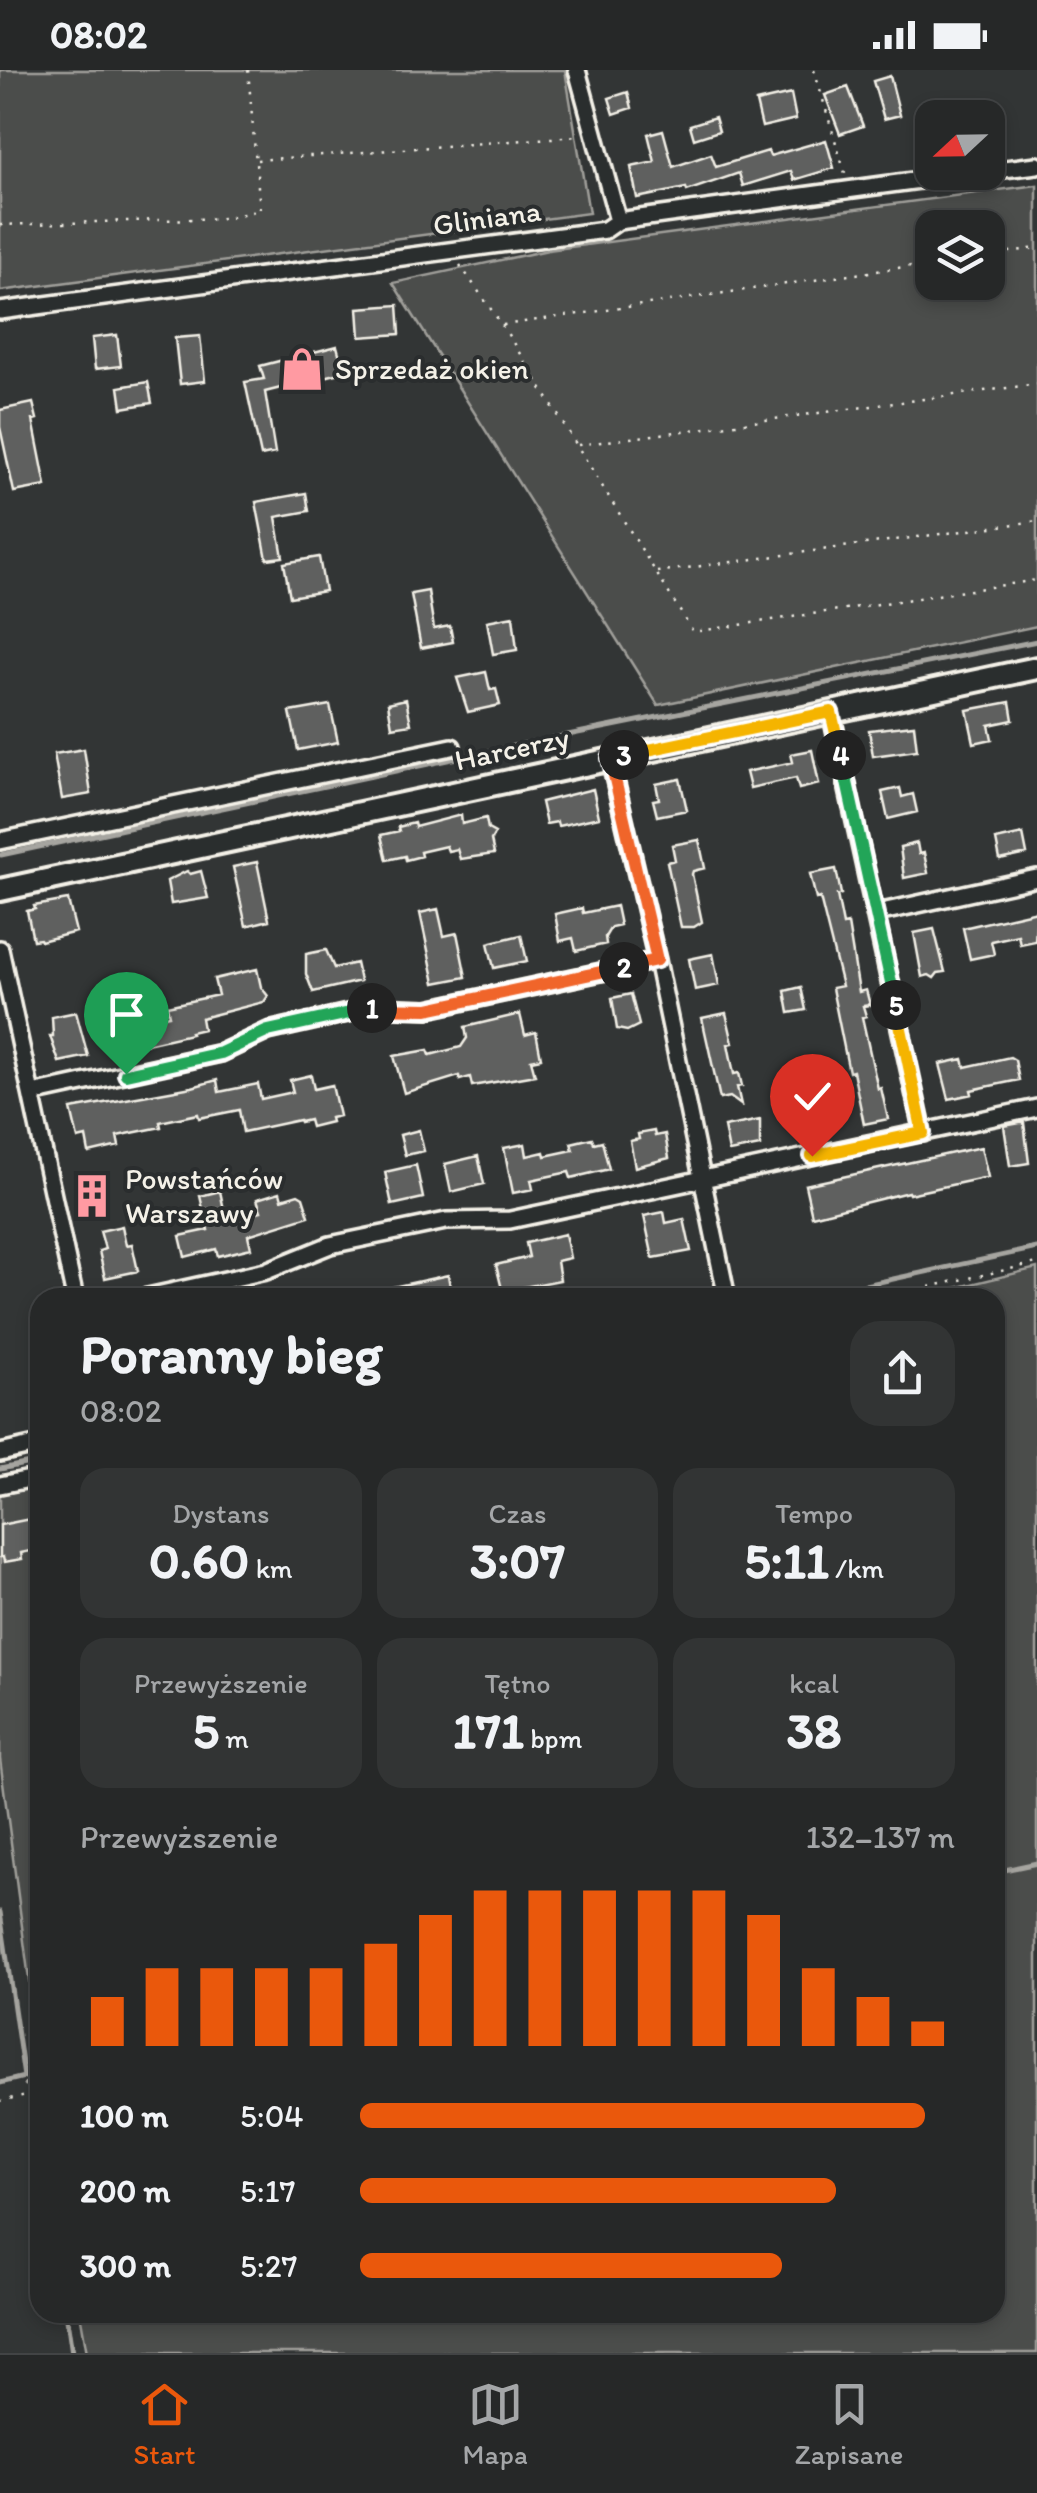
<!DOCTYPE html>
<html lang="pl">
<meta charset="utf-8">
<style>
:root{--surface:#262828;--page:#323434;--text:#f1f3f6;--muted:#a4a6a8;--line:#424445;--accent:#ea580c}
body{margin:0;font-family:Itim,sans-serif;background:var(--page);color:var(--text);height:100vh;display:flex;flex-direction:column;font-size:38px;white-space:nowrap}
*{box-sizing:border-box;margin:0}
p{font-size:32px;color:var(--muted)}
.icon{flex:none;width:55px;height:55px;fill:none;stroke:currentColor;stroke-width:2;stroke-linecap:round;stroke-linejoin:round}
.map{position:relative;flex:1;overflow:hidden}
.panel{position:absolute;left:30px;top:1218px;width:975px;height:1035px;display:flex;flex-direction:column;background:var(--surface);border-radius:30px;box-shadow:0 5px 15px #0003,0 0 0 2px var(--line)}
.panel>*{flex:none}
.needle{width:65px;rotate:248deg}
.buttons{position:absolute;left:915px;top:30px;display:grid;gap:20px}
.buttons a{display:grid;place-items:center;width:90px;height:90px;border-radius:20px;background:var(--surface);box-shadow:0 5px 15px #0003,0 0 0 2px var(--line);font-size:50px}
.pin{position:absolute;display:grid;place-items:center;width:85px;height:85px;color:#fff;margin:-102px -42px;border-radius:50% 50% 50% 0;rotate:-45deg;box-shadow:0 0 10px #0007}
.pin .icon{rotate:45deg}
.km{position:absolute;width:50px;height:50px;margin:-25px;border-radius:50%;background:#222;color:#fff;font-size:28px;line-height:50px;text-align:center}
.round{display:grid;place-items:center;flex:none;width:105px;height:105px;border-radius:30px;background:var(--page)}
.overview{display:flex;align-items:center;justify-content:space-between;height:170px;padding:0 50px}
h1{font-size:55px;font-weight:700;line-height:75px}
.stats{display:grid;grid-template-columns:repeat(3,1fr);gap:15px;height:170px;padding:10px 50px}
.stats div{display:grid;align-content:center;border-radius:25px;background:var(--page);text-align:center}
.stats b{font-size:50px;font-weight:700}
.stats small{font-size:28px;font-weight:400}
.stats p{font-size:28px}
.chart{height:280px;padding:20px 50px}
.chart p{display:flex;justify-content:space-between}
.chart svg{width:100%;height:180px;margin-top:10px;stroke:var(--accent);stroke-width:6}
ul{padding:0 50px;list-style:none;font-size:32px}
li{display:grid;grid-template-columns:160px 120px 1fr;align-items:center;height:75px}
li i{height:25px;border-radius:12px;background:var(--accent)}
.status{display:flex;justify-content:space-between;align-items:center;height:70px;padding:0 50px;background:var(--surface);direction:ltr}
.status svg{height:28px;fill:currentColor}
.tab-bar{display:flex;justify-content:space-around;align-items:center;height:140px;border-top:2px solid var(--line);background:var(--surface);font-size:28px;color:var(--muted)}
.tab-bar a{display:grid;justify-items:center;gap:5px}
.tab-bar .on{color:var(--accent)}
.map>svg:first-child{display:block}
.green{fill:#4b4d4c;stroke:#a09f9a;stroke-width:2.5;fill-rule:evenodd}
.lines{fill:none;stroke-linecap:round;stroke-linejoin:round}
.stream{stroke:#a6a5a0;stroke-width:5}
.building{fill:#5f605f;stroke:#f4f1e8;stroke-width:2.5}
.street-casing{stroke:#f4f1e8;stroke-width:22}
.secondary-casing{stroke:#f4f1e8;stroke-width:28}
.path{stroke:#f4f1e8;stroke-width:2.5;stroke-dasharray:2.5 8;stroke-linecap:butt}
.street{stroke:#2a2d2e;stroke-width:15}
.secondary{stroke:#2a2d2e;stroke-width:20}
.split-1-casing{stroke:#fff;stroke-width:20}
.split-2-casing{stroke:#fff;stroke-width:20}
.split-3-casing{stroke:#fff;stroke-width:20}
.split-4-casing{stroke:#fff;stroke-width:20}
.split-5-casing{stroke:#fff;stroke-width:20}
.split-6-casing{stroke:#fff;stroke-width:20}
.split-1{stroke:#22a559;stroke-width:12}
.split-2{stroke:#f0652b;stroke-width:12}
.split-3{stroke:#f0652b;stroke-width:12}
.split-4{stroke:#f5b400;stroke-width:12}
.split-5{stroke:#22a559;stroke-width:12}
.split-6{stroke:#f5b400;stroke-width:12}
.labels{text-anchor:middle;stroke-width:8;stroke-linejoin:round;paint-order:stroke}
.street-label{font-size:30px;fill:#f4f1e8;stroke:#2a2d2e}
.poi-label{font-size:30px;fill:#f4f1e8;stroke:#2a2d2e;text-anchor:start}
</style>
<div class="status"><b>08:02</b><svg viewBox="0 0 49 12"><path d="M0 12V9h3v3zM5 12V6h3v6zM10 12V3h3v9zM15 12V0h3v12zM26 1h20v11H26zM47 4h2v5h-2z"/></svg></div>
<div class="map">
<svg width="1037" height="2283" viewBox="0 0 1037 2283">
<rect width="100%" height="100%" fill="#323535"/>
<filter id="ink" filterUnits="userSpaceOnUse"><feTurbulence type="fractalNoise" baseFrequency=".01" numOctaves="2"/><feDisplacementMap in="SourceGraphic" scale="20" xChannelSelector="R" yChannelSelector="G"/><feConvolveMatrix kernelMatrix="1 2 1 2 8 2 1 2 1" color-interpolation-filters="sRGB"/></filter>
<g filter="url(#ink)">
<path class="green" d="M0,0H565L589,143L0,221Z
M1037,115V556L658,635L393,213L548,180ZM932,158H988V212H932Z
M1037,1198V2283H87L80,2243L995,2242V1228L918,1227Z
M40,1413V1993L0,1689V1419Z"/>
<g class="lines">
<path class="stream" d="M1,785L518,675L1037,571
M805,1228L1037,1178
M0,1399L40,1391
M995,1802L1037,1793
M0,1842L24,2007L0,2013
M26,2014L40,2011
M37,2043L40,2062
M66,2242L72,2283"/>
</g>
<path class="building" d="M890,6L900,45L884,49L873,11Z
M848,17L863,56L840,64L825,25Z
M628,22L632,38L614,44L609,28Z
M791,24L796,49L762,57L756,32Z
M715,47L719,61L694,69L690,55Z
M663,60L673,97L711,84L716,97L768,81L770,86L826,70L834,98L794,110L791,101L743,116L739,103L687,121L686,118L637,128L631,97L655,92L648,64Z
M398,235L400,264L360,267L358,238Z
M117,265L121,296L95,299L92,268Z
M200,266L205,311L180,314L175,268Z
M337,276L344,302L265,322L275,383L261,386L245,312L264,309L260,296Z
M148,312L152,333L122,338L119,317Z
M33,333L37,349L33,350L46,416L14,422L0,357V340Z
M306,423L309,441L276,447L283,487L267,489L256,432Z
M319,487L325,521L290,527L284,493Z
M428,521L434,559L450,556L453,572L421,578L411,524Z
M513,546L517,580L493,584L487,551Z
M486,602L490,620L496,619L500,635L468,642L457,608Z
M406,629L411,654L392,657L388,633Z
M1010,632L1013,650L989,655L992,669L974,673L967,640Z
M330,635L338,672L298,680L290,642Z
M914,655L917,680L873,686L869,660Z
M84,679L91,724L62,729L54,684Z
M812,680L819,714L799,719L796,708L750,718L746,702L793,692L791,684Z
M680,709L687,740L657,746L653,730L659,729L656,714Z
M900,718L902,727L913,724L917,742L888,749L882,722Z
M593,719L599,747L558,756L557,752L546,754L541,732Z
M461,745L462,754L486,748L488,759L495,763L491,770L494,784L460,789L457,779L448,781L446,776L420,782L421,786L406,790L405,786L387,790L381,765L399,761L398,757L414,753L415,757Z
M1023,764L1027,784L1000,790L996,770Z
M699,770L705,798L693,801L692,804L702,852L694,857H681L667,792L675,790L672,775Z
M917,773L919,784L924,783L928,803L904,808L900,777Z
M257,792L269,850L246,856L233,797Z
M836,799L841,824L837,825L843,855L848,854L859,922L866,920L870,935L863,936L866,946L862,947L878,1019L881,1018L888,1049L864,1054L853,1001L849,1002L832,918L842,916L820,828L816,829L810,804Z
M187,801L190,804L201,801L208,828L171,834L167,811Z
M68,830L76,862L41,871L40,869L33,870L27,841L35,839L34,836Z
M616,836L620,855L611,857L605,867L606,874L576,881L573,868L560,871L555,844L582,838L583,843Z
M438,839L444,866L457,863L466,907L435,913L420,843Z
M1037,841L1035,871L1020,874L1018,865L991,871L994,884L970,889L963,858Z
M934,859L945,902L938,903L934,908L929,905L922,907L914,863Z
M521,865L527,891L494,898L488,873Z
M326,880L334,898L356,893L360,911L313,922L306,904V884Z
M713,884L719,915L695,920L689,889Z
M257,899L261,917L268,926L264,932L201,948L203,959L190,962L191,964L116,981L108,948L141,941L143,950L169,945L167,936L218,925L214,909Z
M801,917L806,940L789,943L785,921Z
M631,924L639,955L627,961L617,959L612,928Z
M76,942L88,986L59,992L50,966H53L52,947Z
M726,943L733,973L728,974L734,1004L739,1003L742,1016L737,1017L741,1035L730,1027L720,1029L702,948Z
M520,944L525,965L536,962L541,988L531,990L535,1005L472,1016L470,1007L460,1010L459,1006L404,1023L394,986L428,980L430,985L461,977L467,968L465,957Z
M1010,987L1015,990L1019,1010L971,1020L972,1024L949,1029L940,994L963,989L965,997Z
M311,1005L314,1019L332,1015L339,1046L330,1048L331,1052L311,1057L309,1050L300,1052L299,1050L243,1062L239,1040L199,1048L198,1044L160,1052L161,1057L117,1066L119,1076L89,1083L86,1067L78,1069L71,1039L192,1017L217,1010L219,1022L258,1014L261,1029L293,1022L290,1010Z
M760,1050V1076L729,1082L724,1057Z
M1020,1053H1024L1029,1093L1010,1096L1004,1056Z
M419,1060L424,1081L405,1085L400,1065Z
M654,1061L655,1066L665,1064L669,1088L635,1097L630,1071L639,1069L638,1064Z
M592,1068L594,1073L602,1071L609,1099L571,1108L569,1102L531,1110L533,1119L513,1123L504,1078L525,1074L527,1086L544,1082L545,1086L573,1080L571,1073Z
M981,1077L988,1107L909,1124L908,1122L812,1146L805,1115Z
M478,1086L484,1114L451,1122L445,1094Z
M416,1095L423,1128L392,1135L385,1102Z
M220,1121L226,1149L261,1141L257,1129L280,1122L282,1129L298,1124L303,1127L309,1146L248,1165L251,1178L218,1186L216,1179L185,1187L180,1166L208,1160L200,1126Z
M664,1142L666,1153L684,1149L691,1181L653,1188L644,1146Z
M122,1156L126,1175L132,1174L138,1201L105,1208L99,1181L105,1179L100,1161Z
M565,1164L570,1188L557,1191L560,1210L524,1217L525,1222L504,1227L496,1195L529,1187L526,1173Z
M448,1205L452,1228H371L370,1222Z
M30,1449L35,1480L21,1483L22,1489L4,1492L3,1487H0V1455Z"/>
<g class="lines">
<g class="street-casing">
<path id="street" d="M577,0L618,151
M988,101L1037,95
M0,241L605,160L618,151L979,102
M831,642L923,1063
M610,689L657,890L727,1228
M0,771L452,677
M877,843L1037,808
M0,879L75,1228
M32,1024L221,983L268,961L374,937L428,939L657,890
M143,1228L266,1201L330,1175L446,1151L510,1150L1037,1038
M0,1383L40,1374
M0,1415L40,1407"/>
</g>
<g class="secondary-casing">
<path id="secondary" d="M0,820L1037,598"/>
</g>
<path class="path" d="M814,0L845,103
M257,90L578,66
M0,155L226,148L260,140L248,0
M988,185L1037,178
M460,195L502,255L693,562L1037,510
M503,255L932,193
M578,375L1037,314
M657,502L1037,451
M878,1228L1037,1193
M0,2031L40,2022"/>
<use href="#street" class="street"/>
<use href="#secondary" class="secondary"/>
</g>
</g>
<g class="lines" filter="url(#ink)">
<g class="split-1-casing">
<path id="split-1" d="M126,1004L221,983L268,961L372,938"/>
</g>
<g class="split-2-casing">
<path id="split-2" d="M372,938L428,939L624,897"/>
</g>
<g class="split-3-casing">
<path id="split-3" d="M624,897L657,890L610,688L624,685"/>
</g>
<g class="split-4-casing">
<path id="split-4" d="M624,685L831,642L841,685"/>
</g>
<g class="split-5-casing">
<path id="split-5" d="M841,685L896,935"/>
</g>
<g class="split-6-casing">
<path id="split-6" d="M812,1086L923,1063L896,935"/>
</g>
<use href="#split-1" class="split-1"/>
<use href="#split-2" class="split-2"/>
<use href="#split-3" class="split-3"/>
<use href="#split-4" class="split-4"/>
<use href="#split-5" class="split-5"/>
<use href="#split-6" class="split-6"/>
</g>
<defs>
<g id="shop-bare" transform="scale(3.45)"><path d="M-5-2.5h2.3a2.7 3.5 0 0 1 5.4 0H5L5.5 6h-11ZM-1.5-2.5h3a1.5 2.3 0 0 0-3 0Z" fill="#ff9aa2" stroke="#2a2d2e" stroke-width="2.5" paint-order="stroke"/></g>
<g id="building-bare" transform="scale(3.45)"><path d="M-4-6H4V6H1V3H-1V6H-4ZM-2.5-4.3h1.7v1.8h-1.7ZM.8-4.3h1.7v1.8H.8ZM-2.5-1h1.7V.8h-1.7ZM.8-1h1.7V.8H.8Z" fill="#ff9aa2" stroke="#2a2d2e" stroke-width="2.5" paint-order="stroke"/></g>
</defs>
<g fill-rule="evenodd">
<use href="#shop-bare" x="302" y="299"/>
<use href="#building-bare" x="92" y="1126"/>
</g>
<g class="labels">
<g class="street-label">
<text transform="translate(487 148) rotate(-8)" y="10">Gliniana</text>
<text transform="translate(512 679) rotate(-12)" y="10">Harcerzy</text>
</g>
<g class="poi-label">
<text x="335" y="309">Sprzedaż okien</text>
<text x="125" y="1119">Powstańców<tspan x="125" dy="34">Warszawy</tspan></text>
</g>
</g>
</svg>
<div class="buttons">
<a><svg class="needle" viewBox="-14 -14 28 28"><path d="M0-13l5 13h-10z" fill="#e53935"/><path d="M0 13l5-13h-10z" fill="#a4a6a8"/></svg></a>
<a><svg class="icon" aria-label="layers" viewBox="0 0 24 24"><path d="M12 4l9 5-9 5-9-5zM3 14l9 5 9-5"/></svg></a>
</div>
<div class="pin" style="left:126px;top:1004px;background:#1e9e55"><svg class="icon" aria-label="arrive" viewBox="0 0 24 24"><path d="M6 21V4h12l-3 4 3 4H6"/></svg></div>
<div class="pin" style="left:812px;top:1086px;background:#d93025"><svg class="icon" aria-label="check" viewBox="0 0 24 24"><path d="M5 12l5 5 9-10"/></svg></div>
<b class="km" style="left:372px;top:938px">1</b>
<b class="km" style="left:624px;top:897px">2</b>
<b class="km" style="left:624px;top:685px">3</b>
<b class="km" style="left:841px;top:685px">4</b>
<b class="km" style="left:896px;top:935px">5</b>
<section class="panel">
<div class="overview"><div><h1>Poranny bieg</h1><p>08:02</p></div><a class="round"><svg class="icon" aria-label="share" viewBox="0 0 24 24"><path d="M12 15V3M7 8l5-5 5 5M5 13v7h14v-7"/></svg></a></div>
<div class="stats">
<div><p>Dystans</p><b>0.60<small> km</small></b></div>
<div><p>Czas</p><b>3:07</b></div>
<div><p>Tempo</p><b>5:11<small> /km</small></b></div>
</div>
<div class="stats">
<div><p>Przewyższenie</p><b>5<small> m</small></b></div>
<div><p>Tętno</p><b>171<small> bpm</small></b></div>
<div><p>kcal</p><b>38</b></div>
</div>
<div class="chart"><p><span>Przewyższenie</span>132–137 m</p>
<svg viewBox="0 0 160 44" preserveAspectRatio="none"><path d="M5 44V32M15 44V25M25 44V25M35 44V25M45 44V25M55 44V19M65 44V12M75 44V6M85 44V6M95 44V6M105 44V6M115 44V6M125 44V12M135 44V25M145 44V32M155 44V38"/></svg>
</div>
<ul>
<li><b>100 m</b>5:04<i style="width:95%"></i></li>
<li><b>200 m</b>5:17<i style="width:80%"></i></li>
<li><b>300 m</b>5:27<i style="width:71%"></i></li>
</ul>
</section>
</div>
<nav class="tab-bar">
<a class="on"><svg class="icon" aria-label="home" viewBox="0 0 24 24"><path d="M3 11l9-7 9 7M6 9v11h12V9"/></svg>Start</a>
<a><svg class="icon" aria-label="map" viewBox="0 0 24 24"><path d="M3 6l6-2 6 2 6-2v14l-6 2-6-2-6 2zM9 4v14M15 6v14"/></svg>Mapa</a>
<a><svg class="icon" aria-label="saved" viewBox="0 0 24 24"><path d="M7 4h10v16l-5-4-5 4z"/></svg>Zapisane</a>
</nav>
